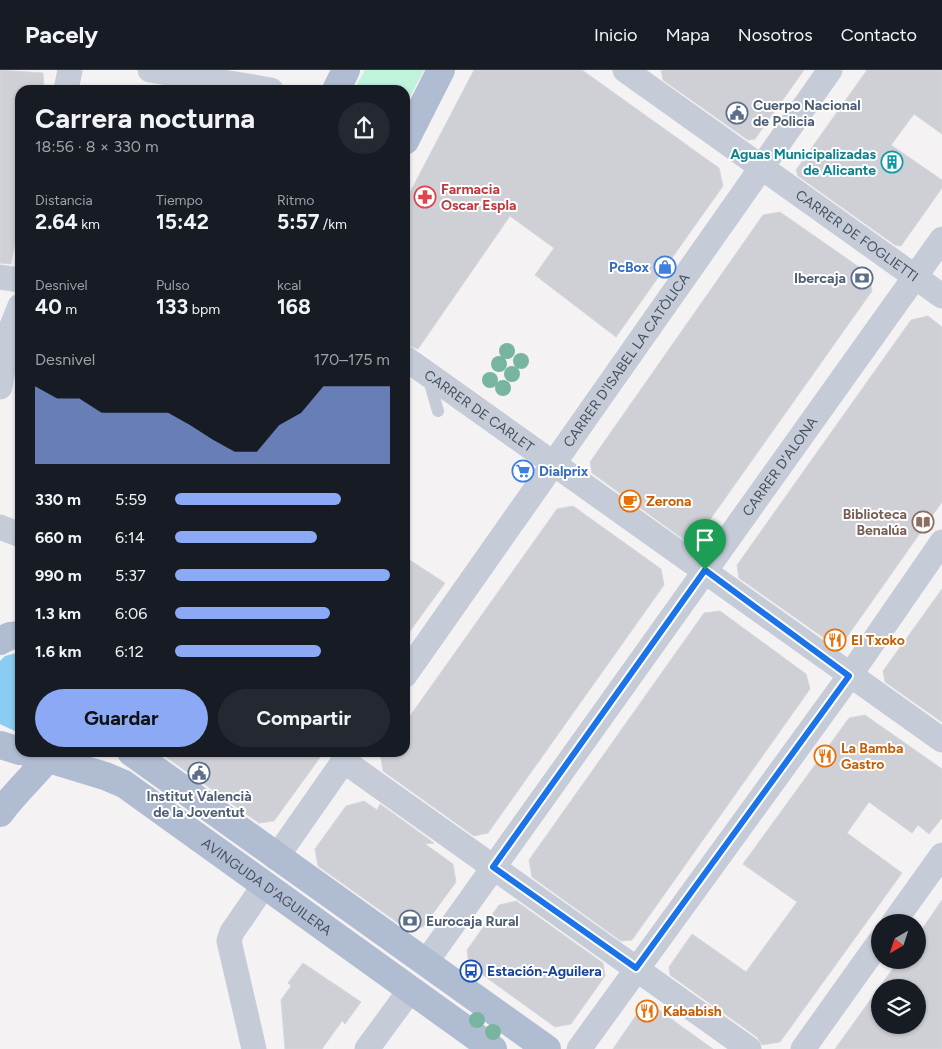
<!DOCTYPE html>
<html lang="es">
<meta charset="utf-8">
<style>
:root{--surface:#171b24;--page:#242831;--text:#f1f3f6;--muted:#9ea1a6;--line:#363941;--accent:#8ba9f4}
body{margin:0;font-family:Figtree,sans-serif;background:var(--page);color:var(--text);height:100vh;display:flex;flex-direction:column;font-size:19px;white-space:nowrap}
*{box-sizing:border-box;margin:0}
p{font-size:16px;color:var(--muted)}
.icon{flex:none;width:28px;height:28px;fill:none;stroke:currentColor;stroke-width:2;stroke-linecap:round;stroke-linejoin:round}
.map{position:relative;flex:1;overflow:hidden}
.panel{position:absolute;left:15px;top:15px;width:395px;height:672px;display:flex;flex-direction:column;background:var(--surface);border-radius:15px;box-shadow:0 1px 4px #0004}
.panel>*{flex:none}
.needle{width:32px;rotate:219deg}
.controls{position:absolute;left:871px;top:844px;display:grid;gap:10px}
.controls a{display:grid;place-items:center;width:55px;height:55px;border-radius:50%;background:var(--surface);box-shadow:0 1px 4px #0004;font-size:25px}
.pin{position:absolute;display:grid;place-items:center;width:42px;height:42px;color:#fff;margin:-51px -21px;border-radius:50% 50% 50% 0;rotate:-45deg;box-shadow:0 0 5px #0007}
.pin .icon{rotate:45deg}
.round{display:grid;place-items:center;flex:none;width:52px;height:52px;border-radius:26px;background:var(--page)}
.headline{display:flex;align-items:center;justify-content:space-between;height:85px;padding:0 20px}
h1{font-size:28px;font-weight:700;line-height:38px}
.stats{display:grid;grid-template-columns:repeat(3,1fr);gap:8px;height:85px;padding:5px 20px}
.stats div{display:grid;align-content:center}
.stats b{font-size:21px;font-weight:700}
.stats small{font-size:14px;font-weight:400}
.stats p{font-size:14px}
.chart{height:140px;padding:10px 20px}
.chart p{display:flex;justify-content:space-between}
.chart svg{width:100%;height:90px;margin-top:5px;fill:var(--accent);opacity:.7}
.primary-button{display:flex;gap:10px;margin-top:auto;padding:10px 20px}
.primary-button a{flex:1;height:58px;border-radius:30px;background:var(--accent);color:#111;font-size:20px;font-weight:700;line-height:58px;text-align:center}
.primary-button a+a{background:var(--page);color:var(--text)}
ul{padding:0 20px;list-style:none;font-size:16px}
li{display:grid;grid-template-columns:80px 60px 1fr;align-items:center;height:38px}
li i{height:12px;border-radius:6px;background:var(--accent)}
header{display:flex;align-items:center;gap:30px;box-sizing:border-box;height:70px;padding:0 25px;background:var(--surface);border-bottom:1px solid var(--line)}
header strong{font-size:24px}
nav{display:flex;gap:28px;margin-inline-start:auto;font-size:18px}
.map>svg:first-child{display:block}
.green{fill:#bff3db}
.water{fill:#8accf2}
.building{fill:#ced0d6;stroke:#d6d7dd;fill-rule:evenodd}
.lines{fill:none;stroke-linecap:round;stroke-linejoin:round}
.service{stroke:#c5ccd7;stroke-width:12}
.minor{stroke:#c5ccd7;stroke-width:25}
.primary{stroke:#b0bcd2;stroke-width:28}
.tree{fill:#78b5a0}
.route-casing{stroke:#fff;stroke-width:10}
.route{stroke:#1a73e8;stroke-width:6}
.labels{text-anchor:middle;stroke-width:4;stroke-linejoin:round;paint-order:stroke}
.service-label{font-size:14px;font-weight:bold;fill:#4e5e75;stroke:#fff;text-anchor:start}
.culture-label{font-size:14px;font-weight:bold;fill:#0d838f;stroke:#fff;text-anchor:end}
.health-label{font-size:14px;font-weight:bold;fill:#be3a42;stroke:#fff;text-anchor:start}
.street-label{font-size:14px;fill:#485161;stroke:#fff}
.shop-label{font-size:14px;font-weight:bold;fill:#366cbe;stroke:#fff;text-anchor:end}
.food-label{font-size:14px;font-weight:bold;fill:#c56008;stroke:#fff;text-anchor:start}
.education-label{font-size:14px;font-weight:bold;fill:#785e54;stroke:#fff;text-anchor:end}
.transit-label{font-size:14px;font-weight:bold;fill:#164399;stroke:#fff;text-anchor:start}
</style>
<header>
<strong>Pacely</strong>
<nav><a>Inicio</a><a>Mapa</a><a>Nosotros</a><a>Contacto</a></nav>
</header>
<div class="map">
<svg width="942" height="979" viewBox="0 0 942 979">
<rect width="100%" height="100%" fill="#f4f2f2"/>
<path class="green" d="M365,0H424L405,36V20H354Z"/>
<path class="water" d="M20,582V663H19L0,654V591L5,586Z"/>
<path class="building" d="M0,0L43,3L44,20H20V145L11,194L0,193Z
M474,0H582L719,98L723,116L616,267L535,205L554,178L510,146L418,279L405,274V132Z
M661,0H804L755,69L748,70L663,10Z
M867,0H942V64L914,44L891,75L942,110V118L901,176L895,175L798,106L796,100Z
M780,142L869,204L872,221L697,468L686,471L592,403L590,392L763,145Z
M928,246L942,257V432L842,574L834,575L739,508L737,495L911,250Z
M573,436L661,499L664,515L488,763L474,766L383,701L380,682H405V653L557,439Z
M405,487L445,513L405,568Z
M942,519V652L885,612L883,601Z
M720,541L806,604L810,619L632,870L621,871L532,807L529,790L704,543Z
M865,645L942,699V748L929,764L918,755L912,763L869,732L847,763L902,803L780,972L762,975L757,967L670,905L669,897L692,864L746,902L797,832L743,794L849,648Z
M159,682H324L274,751L259,753Z
M364,731L377,740L380,734L434,773L425,774L453,794L456,812L423,857L408,860L318,796L315,779L346,736Z
M942,830V979H835L899,890H918V865ZM880,918H918V955H880Z
M516,831L603,893L605,906L571,954L555,957L469,895L467,880L499,835Z
M303,893L361,932L345,954L342,951L322,979H285L281,930L291,916L288,913Z
M656,938L713,979H613L639,941Z"/>
<g class="lines">
<path class="service" d="M429,310L438,341"/>
<g class="minor">
<path d="M150,0L271,20"/>
<path id="s1" d="M625,0L942,226"/>
<path d="M66,20L70,0"/>
<path d="M0,207L20,210"/>
<path id="s2" d="M405,288L942,670"/>
<path d="M0,317L9,263L20,236"/>
<path d="M0,457L20,465"/>
<path id="s3" d="M405,605L830,0"/>
<path d="M344,691L749,979"/>
<path d="M276,788L350,682"/>
<path d="M894,852L942,785"/>
<path id="s4" d="M426,892L942,169"/>
<path d="M254,979L229,871L232,862L265,814"/>
<path d="M367,979L411,919"/>
<path d="M579,979L846,611L942,472"/>
<path d="M803,979L880,871"/>
</g>
<g class="primary">
<path d="M336,20L346,0"/>
<path d="M405,71L441,0"/>
<path d="M0,571L10,566L20,565"/>
<path d="M0,675L20,681"/>
<path id="s5" d="M26,682L105,706L124,714L493,979"/>
<path d="M131,682L547,979"/>
<path d="M0,743C16,721 36,704 53,682"/>
</g>
</g>
<g class="tree">
<circle cx="507" cy="281" r="8"/>
<circle cx="521" cy="291" r="8"/>
<circle cx="499" cy="294" r="8"/>
<circle cx="512" cy="304" r="8"/>
<circle cx="490" cy="310" r="8"/>
<circle cx="503" cy="318" r="8"/>
<circle cx="477" cy="950" r="8"/>
<circle cx="493" cy="962" r="8"/>
</g>
<g class="lines">
<g class="route-casing">
<path id="route" d="M705,500L849,606L636,898L493,797Z"/>
</g>
<use href="#route" class="route"/>
</g>
<defs>
<g id="civic-ring" transform="scale(1.125)"><circle r="9.5" fill="#fff" stroke="#5c6f8a" stroke-width="1.5"/><path d="M-.6-6.5H3V-4.5H.6V-3L4-1V1h2V6H-6V1h2V-1L-.6-3ZM-1.2 2.5V6h2.4V2.5Z" fill="#5c6f8a"/></g>
<g id="building-ring" transform="scale(1.125)"><circle r="9.5" fill="#fff" stroke="#0f9aa8" stroke-width="1.5"/><path d="M-4-6H4V6H1V3H-1V6H-4ZM-2.5-4.3h1.7v1.8h-1.7ZM.8-4.3h1.7v1.8H.8ZM-2.5-1h1.7V.8h-1.7ZM.8-1h1.7V.8H.8Z" fill="#0f9aa8"/></g>
<g id="pharmacy-ring" transform="scale(1.125)"><circle r="9.5" fill="#fff" stroke="#e0444e" stroke-width="1.5"/><path d="M-2-6h4v4h4v4h-4v4h-4v-4h-4v-4h4Z" fill="#e0444e"/></g>
<g id="shop-ring" transform="scale(1.125)"><circle r="9.5" fill="#fff" stroke="#3f7fe0" stroke-width="1.5"/><path d="M-5-2.5h2.3a2.7 3.5 0 0 1 5.4 0H5L5.5 6h-11ZM-1.5-2.5h3a1.5 2.3 0 0 0-3 0Z" fill="#3f7fe0"/></g>
<g id="bank-ring" transform="scale(1.125)"><circle r="9.5" fill="#fff" stroke="#5c6f8a" stroke-width="1.5"/><path d="M-6-4H6V4H-6ZM0-2.3a2.3 2.3 0 1 0 0 4.6a2.3 2.3 0 1 0 0-4.6Z" fill="#5c6f8a"/></g>
<g id="supermarket-ring" transform="scale(1.125)"><circle r="9.5" fill="#fff" stroke="#3f7fe0" stroke-width="1.5"/><path d="M-6-5.5h2.5l.6 2H6L4.5 2H-2.5L-4.4-4H-6ZM-1.5 3.2a1.3 1.3 0 1 0 .1 0ZM3 3.2a1.3 1.3 0 1 0 .1 0Z" fill="#3f7fe0"/></g>
<g id="cafe-ring" transform="scale(1.125)"><circle r="9.5" fill="#fff" stroke="#e8710a" stroke-width="1.5"/><path d="M-5.5-4.5H6V0H3Q3 3.5 0 3.5H-2.5Q-5.5 3.5-5.5 0ZM3-3.2v2h1.7v-2ZM-6 4.5H4V6H-6Z" fill="#e8710a"/></g>
<g id="library-ring" transform="scale(1.125)"><circle r="9.5" fill="#fff" stroke="#8d6e63" stroke-width="1.5"/><path d="M-6-4Q-3-5.5-.7-3.5V5Q-3 3-6 4ZM6-4Q3-5.5 .7-3.5V5Q3 3 6 4Z" fill="#8d6e63"/></g>
<g id="restaurant-ring" transform="scale(1.125)"><circle r="9.5" fill="#fff" stroke="#e8710a" stroke-width="1.5"/><path d="M-5-6h1v4h1v-4h1v4h1v-4h1v5L-1.5 .5V6h-2V.5L-5-1ZM5-6V6H3V1.5H1.5Q1.5-4 5-6Z" fill="#e8710a"/></g>
<g id="bus-ring" transform="scale(1.125)"><circle r="9.5" fill="#fff" stroke="#1a4fb4" stroke-width="1.5"/><path d="M-5-6H5V4H4V6H2V4H-2V6H-4V4H-5ZM-3.5-4V0h7V-4ZM-3.5 1.2v1.5H-2V1.2ZM2 1.2v1.5H3.5V1.2Z" fill="#1a4fb4"/></g>
</defs>
<g fill-rule="evenodd">
<use href="#civic-ring" x="737" y="43"/>
<use href="#building-ring" x="892" y="92"/>
<use href="#pharmacy-ring" x="425" y="127"/>
<use href="#shop-ring" x="665" y="197"/>
<use href="#bank-ring" x="862" y="208"/>
<use href="#supermarket-ring" x="523" y="401"/>
<use href="#cafe-ring" x="630" y="431"/>
<use href="#library-ring" x="923" y="452"/>
<use href="#restaurant-ring" x="835" y="570"/>
<use href="#restaurant-ring" x="825" y="686"/>
<use href="#civic-ring" x="199" y="703"/>
<use href="#bank-ring" x="410" y="851"/>
<use href="#bus-ring" x="471" y="901"/>
<use href="#restaurant-ring" x="647" y="941"/>
</g>
<g class="labels">
<g class="service-label">
<text x="753" y="40">Cuerpo Nacional<tspan x="753" dy="16">de Policia</tspan></text>
<text x="846" y="213" text-anchor="end">Ibercaja</text>
<text x="199" y="731" text-anchor="middle">Institut Valencià<tspan x="199" dy="16">de la Joventut</tspan></text>
<text x="426" y="856">Eurocaja Rural</text>
</g>
<g class="culture-label">
<text x="876" y="89">Aguas Municipalizadas<tspan x="876" dy="16">de Alicante</tspan></text>
</g>
<g class="health-label">
<text x="441" y="124">Farmacia<tspan x="441" dy="16">Oscar Espla</tspan></text>
</g>
<g class="street-label">
<text dy="5" stroke="none"><textPath href="#s1" startOffset="285">CARRER DE FOGLIETTI</textPath></text>
<text dy="5" stroke="none"><textPath href="#s3" startOffset="385">CARRER D'ISABEL LA CATÒLICA</textPath></text>
<text dy="5" stroke="none"><textPath href="#s2" startOffset="91">CARRER DE CARLET</textPath></text>
<text dy="5" stroke="none"><textPath href="#s4" startOffset="609">CARRER D'ALONA</textPath></text>
<text dy="5" stroke="none"><textPath href="#s5" startOffset="279">AVINGUDA D'AGUILERA</textPath></text>
</g>
<g class="shop-label">
<text x="649" y="202">PcBox</text>
<text x="539" y="406" text-anchor="start">Dialprix</text>
</g>
<g class="food-label">
<text x="646" y="436">Zerona</text>
<text x="851" y="575">El Txoko</text>
<text x="841" y="683">La Bamba<tspan x="841" dy="16">Gastro</tspan></text>
<text x="663" y="946">Kababish</text>
</g>
<g class="education-label">
<text x="907" y="449">Biblioteca<tspan x="907" dy="16">Benalúa</tspan></text>
</g>
<g class="transit-label">
<text x="487" y="906">Estación-Aguilera</text>
</g>
</g>
</svg>
<div class="controls">
<a><svg class="needle" viewBox="-14 -14 28 28"><path d="M0-13l5 13h-10z" fill="#e53935"/><path d="M0 13l5-13h-10z" fill="#9ea1a6"/></svg></a>
<a><svg class="icon" aria-label="layers" viewBox="0 0 24 24"><path d="M12 4l9 5-9 5-9-5zM3 14l9 5 9-5"/></svg></a>
</div>
<div class="pin" style="left:705px;top:500px;background:#1e9e55"><svg class="icon" aria-label="arrive" viewBox="0 0 24 24"><path d="M6 21V4h12l-3 4 3 4H6"/></svg></div>
<section class="panel">
<div class="headline"><div><h1>Carrera nocturna</h1><p>18:56 · 8 × 330 m</p></div><a class="round"><svg class="icon" aria-label="share" viewBox="0 0 24 24"><path d="M12 15V3M7 8l5-5 5 5M5 13v7h14v-7"/></svg></a></div>
<div class="stats">
<div><p>Distancia</p><b>2.64<small> km</small></b></div>
<div><p>Tiempo</p><b>15:42</b></div>
<div><p>Ritmo</p><b>5:57<small> /km</small></b></div>
</div>
<div class="stats">
<div><p>Desnivel</p><b>40<small> m</small></b></div>
<div><p>Pulso</p><b>133<small> bpm</small></b></div>
<div><p>kcal</p><b>168</b></div>
</div>
<div class="chart"><p><span>Desnivel</span>170–175 m</p>
<svg viewBox="0 0 160 44" preserveAspectRatio="none"><path d="M0 44V6L10 12L20 12L30 19L40 19L50 19L60 19L70 25L80 32L90 38L100 38L110 25L120 19L130 6L140 6L150 6L160 6V44z"/></svg>
</div>
<ul>
<li><b>330 m</b>5:59<i style="width:77%"></i></li>
<li><b>660 m</b>6:14<i style="width:66%"></i></li>
<li><b>990 m</b>5:37<i style="width:100%"></i></li>
<li><b>1.3 km</b>6:06<i style="width:72%"></i></li>
<li><b>1.6 km</b>6:12<i style="width:68%"></i></li>
</ul>
<div class="primary-button"><a>Guardar</a><a>Compartir</a></div>
</section>
</div>
